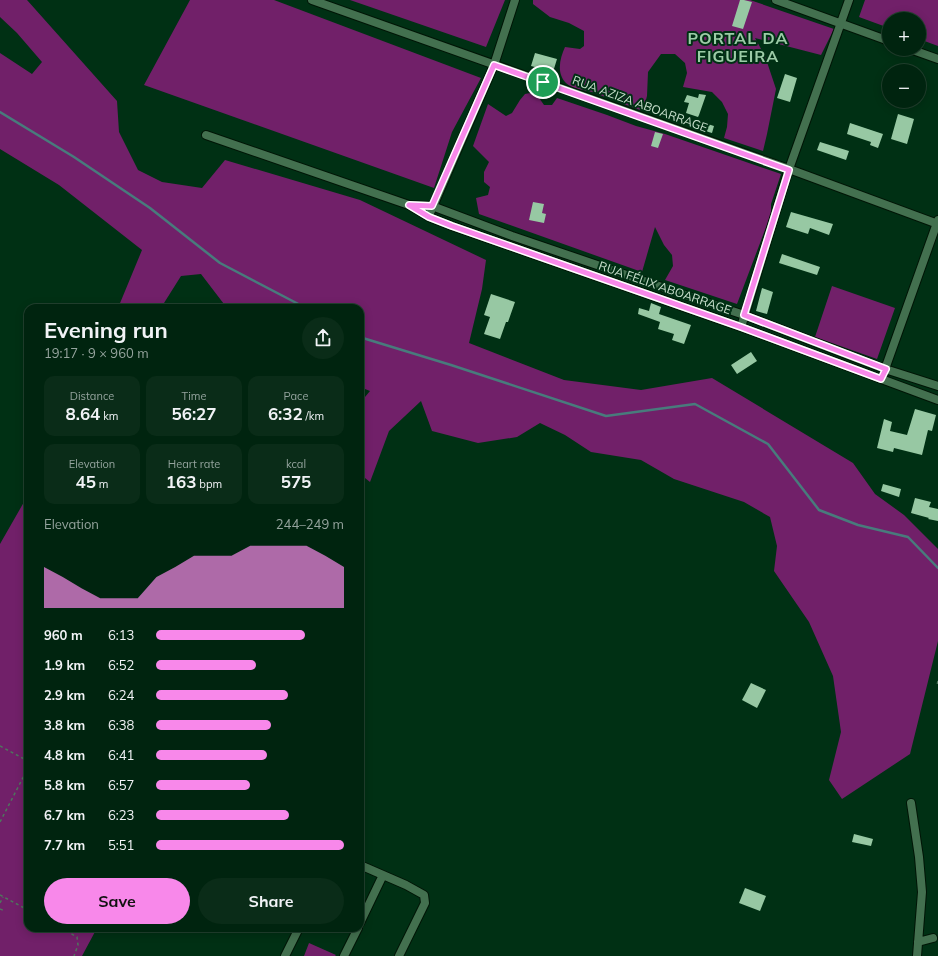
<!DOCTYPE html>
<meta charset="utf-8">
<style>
:root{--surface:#00240f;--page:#0a2c18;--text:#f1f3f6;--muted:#95a49e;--line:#22412f;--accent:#f888ea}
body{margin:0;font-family:Mulish,sans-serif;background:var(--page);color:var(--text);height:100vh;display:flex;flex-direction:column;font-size:15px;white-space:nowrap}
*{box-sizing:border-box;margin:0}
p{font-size:13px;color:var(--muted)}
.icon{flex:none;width:22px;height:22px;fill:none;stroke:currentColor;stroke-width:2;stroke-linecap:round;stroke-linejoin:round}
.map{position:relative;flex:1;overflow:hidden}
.panel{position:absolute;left:24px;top:304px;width:340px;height:628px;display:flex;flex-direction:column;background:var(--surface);border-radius:12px;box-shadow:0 2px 10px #0003,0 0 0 1px var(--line)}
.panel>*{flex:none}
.fabs{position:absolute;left:882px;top:12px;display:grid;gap:8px}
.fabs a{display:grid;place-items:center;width:44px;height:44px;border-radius:50%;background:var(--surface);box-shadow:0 2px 10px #0003,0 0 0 1px var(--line);font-size:20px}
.pin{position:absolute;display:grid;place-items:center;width:34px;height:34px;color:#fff;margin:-17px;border:2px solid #fff;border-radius:50%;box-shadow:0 1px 4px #0007}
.round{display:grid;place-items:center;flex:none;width:42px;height:42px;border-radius:21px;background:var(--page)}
.overview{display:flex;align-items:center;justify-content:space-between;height:68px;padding:0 20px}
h1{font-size:22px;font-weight:700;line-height:30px}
.figures{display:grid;grid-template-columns:repeat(3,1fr);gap:6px;height:68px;padding:4px 20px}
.figures div{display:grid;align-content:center;border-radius:10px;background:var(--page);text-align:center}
.figures b{font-size:17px;font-weight:700}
.figures small{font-size:11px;font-weight:400}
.figures p{font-size:11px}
.chart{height:112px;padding:8px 20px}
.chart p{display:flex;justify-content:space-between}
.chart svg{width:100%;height:72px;margin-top:4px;fill:var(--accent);opacity:.7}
.cta{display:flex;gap:8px;margin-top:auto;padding:8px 20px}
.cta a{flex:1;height:46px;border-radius:24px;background:var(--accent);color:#111;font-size:16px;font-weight:700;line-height:46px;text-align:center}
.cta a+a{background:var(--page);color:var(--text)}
ul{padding:0 20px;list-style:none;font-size:13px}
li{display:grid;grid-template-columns:64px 48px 1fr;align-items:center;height:30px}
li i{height:10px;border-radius:5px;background:var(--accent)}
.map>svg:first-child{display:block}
.green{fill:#712069}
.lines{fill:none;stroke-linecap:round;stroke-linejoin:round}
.stream{stroke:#487b7c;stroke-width:2.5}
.building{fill:#97c8a3}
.minor-casing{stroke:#011506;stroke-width:10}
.path{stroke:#4f755d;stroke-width:1.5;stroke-dasharray:3 3;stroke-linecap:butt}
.minor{stroke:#43704f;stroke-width:8}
.route-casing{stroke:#fff;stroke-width:8}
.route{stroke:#f888ea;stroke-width:5}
.labels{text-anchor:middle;stroke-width:4;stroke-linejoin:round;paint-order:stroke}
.street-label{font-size:12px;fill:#c9e1ce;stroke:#003014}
.district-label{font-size:16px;font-weight:bold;letter-spacing:1px;fill:#9ccca7;stroke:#003014}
</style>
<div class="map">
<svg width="938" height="956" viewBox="0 0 938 956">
<rect width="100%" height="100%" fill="#003014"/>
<path class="green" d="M0,0H27L117,101L119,132L138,170L162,182L202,188L225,160L360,200L486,260L482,289L469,343L564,380L641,390L712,378L853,463L875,494L904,515L938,549V641L910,754L842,799L829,780L841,732L833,676L809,622L774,571L777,546L770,517L744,502L674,479L641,460L591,452L565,435L540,423L517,437L478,443L432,431L421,401L389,431L370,482L360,474V403L370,391L360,387V308H227L201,274L181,276L164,303L168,308H118L142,250L59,185L0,149V53L32,74L42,62L17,33L0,17Z
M190,0H274L481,78L452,132L434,188L144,85Z
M350,0H505L486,47Z
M533,0H750L834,29L821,55L755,38L765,56L776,89L767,134L763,151L724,138L727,127L728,114L722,102L712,92L683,87L687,73L685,63L675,54H661L648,72L647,96L643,111C625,105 609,98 592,92C584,90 572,89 566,83C556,73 560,58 565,47L580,49L584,46V31L569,23L550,17L533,4Z
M865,0H938V46L919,39V19H889V28L859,17Z
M535,92L544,105H552L557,98L607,115L636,126L665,134L781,174L771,204V214L737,304L665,280L673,266L672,255L664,245L655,227L642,272L479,214L476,198L488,195L490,187L484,182V172L489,162L473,146L488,104L506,116L512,113L520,100L525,94Z
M832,286L895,308L877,359L815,337Z
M28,495V928H97L82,956H0V544Z
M309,943L336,955L335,956H304Z"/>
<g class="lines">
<path class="stream" d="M0,112L74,157L150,208L220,263L306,308
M360,336L366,339L451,365L606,416L695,404L768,444L819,510L858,525L908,537L938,568"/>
</g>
<path class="building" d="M740,0H744L752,2L743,29L732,26Z
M535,53L557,59L553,72L531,66Z
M785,74L797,78L790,102L777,98Z
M699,94L706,95L699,115L698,117L686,113L689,103L684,102L687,95L698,98Z
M898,114L914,119L907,144L891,139Z
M695,120L714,126L712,133L692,127Z
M850,123L883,134L878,148L870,145L871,142L847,134Z
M655,132L663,134L658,148L651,146Z
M820,142L849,151L846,160L817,150Z
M533,202L544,204L542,213L546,214L544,223L529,220Z
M791,212L833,224L829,235L810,228L808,234L786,227Z
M782,254L820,267L817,275L779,263Z
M762,288L773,292L767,314L756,311Z
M491,294L515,302L508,322H506L500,339L484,334L490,317L484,315Z
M651,303L661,307L659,314L691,325L684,344L672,340L674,334L658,329L660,322L638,314L639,308L649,311Z
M751,352L757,361L737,374L731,365Z
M915,409L936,415L932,431L928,430L922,455L894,448L893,452L877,448L884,419L892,422L890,431L907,435Z
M883,484L901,489L899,497L881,491Z
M915,498L931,502L929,507L938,509V521L928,519L929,518L911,513Z
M751,683L766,690L757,708L742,700Z
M854,834L873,839L871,846L852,842Z
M745,888L766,896L760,911L739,903Z"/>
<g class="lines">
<g class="minor-casing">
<path id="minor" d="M312,0L789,169L938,224
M776,0L889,41
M910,49L938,59
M206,135L409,205L429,217L452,226L741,327L938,400
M410,205L432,206L512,236L744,315L885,369L938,386
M431,211L494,65L515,0
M741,327L789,169L849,0
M884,372L938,220
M911,803L919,857L922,892L917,956
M360,865L406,885L424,895L425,903L399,956
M360,923L383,875
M918,942L933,938
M285,956L299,928
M344,956L358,928"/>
</g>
<path class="path" d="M938,681L937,685L938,686
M0,746L28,761
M0,822L28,768
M0,895L28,910
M0,903L3,897
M0,909L5,911
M61,928L77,937L78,945L74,956"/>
<use href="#minor" class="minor"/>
</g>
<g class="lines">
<g class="route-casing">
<path id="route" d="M494,65L789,170L744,315L886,369L881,379L741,327L452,226L429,217L409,205L432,206Z"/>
</g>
<use href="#route" class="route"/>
</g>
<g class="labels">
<g class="street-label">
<text transform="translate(640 104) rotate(20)" y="4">RUA AZIZA ABOARRAGE</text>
<text transform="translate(665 288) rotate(19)" y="4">RUA FÉLIX ABOARRAGE</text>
</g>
<g class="district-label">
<text x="738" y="44">PORTAL DA<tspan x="738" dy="18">FIGUEIRA</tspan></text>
</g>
</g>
</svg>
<div class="fabs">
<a>+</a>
<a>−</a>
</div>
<div class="pin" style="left:543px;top:82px;background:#1e9e55"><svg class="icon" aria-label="arrive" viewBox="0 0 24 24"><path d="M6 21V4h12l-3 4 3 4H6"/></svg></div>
<section class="panel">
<div class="overview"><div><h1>Evening run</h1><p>19:17 · 9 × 960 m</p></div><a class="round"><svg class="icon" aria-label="share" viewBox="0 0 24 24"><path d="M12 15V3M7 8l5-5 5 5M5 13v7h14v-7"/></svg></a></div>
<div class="figures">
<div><p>Distance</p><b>8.64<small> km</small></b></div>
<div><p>Time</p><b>56:27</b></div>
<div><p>Pace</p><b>6:32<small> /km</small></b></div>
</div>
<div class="figures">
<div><p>Elevation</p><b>45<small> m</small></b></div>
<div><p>Heart rate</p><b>163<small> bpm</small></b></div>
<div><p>kcal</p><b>575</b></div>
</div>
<div class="chart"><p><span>Elevation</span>244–249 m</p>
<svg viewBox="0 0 160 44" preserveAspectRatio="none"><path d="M0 44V19L10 25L20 32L30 38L40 38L50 38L60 25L70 19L80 12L90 12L100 12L110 6L120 6L130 6L140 6L150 12L160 19V44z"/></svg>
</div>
<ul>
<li><b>960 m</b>6:13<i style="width:79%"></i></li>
<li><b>1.9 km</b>6:52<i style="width:53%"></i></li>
<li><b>2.9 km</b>6:24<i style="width:70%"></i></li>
<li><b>3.8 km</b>6:38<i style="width:61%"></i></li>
<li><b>4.8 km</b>6:41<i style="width:59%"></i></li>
<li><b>5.8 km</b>6:57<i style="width:50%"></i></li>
<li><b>6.7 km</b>6:23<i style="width:71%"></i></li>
<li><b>7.7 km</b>5:51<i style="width:100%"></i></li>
</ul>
<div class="cta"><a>Save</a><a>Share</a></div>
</section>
</div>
